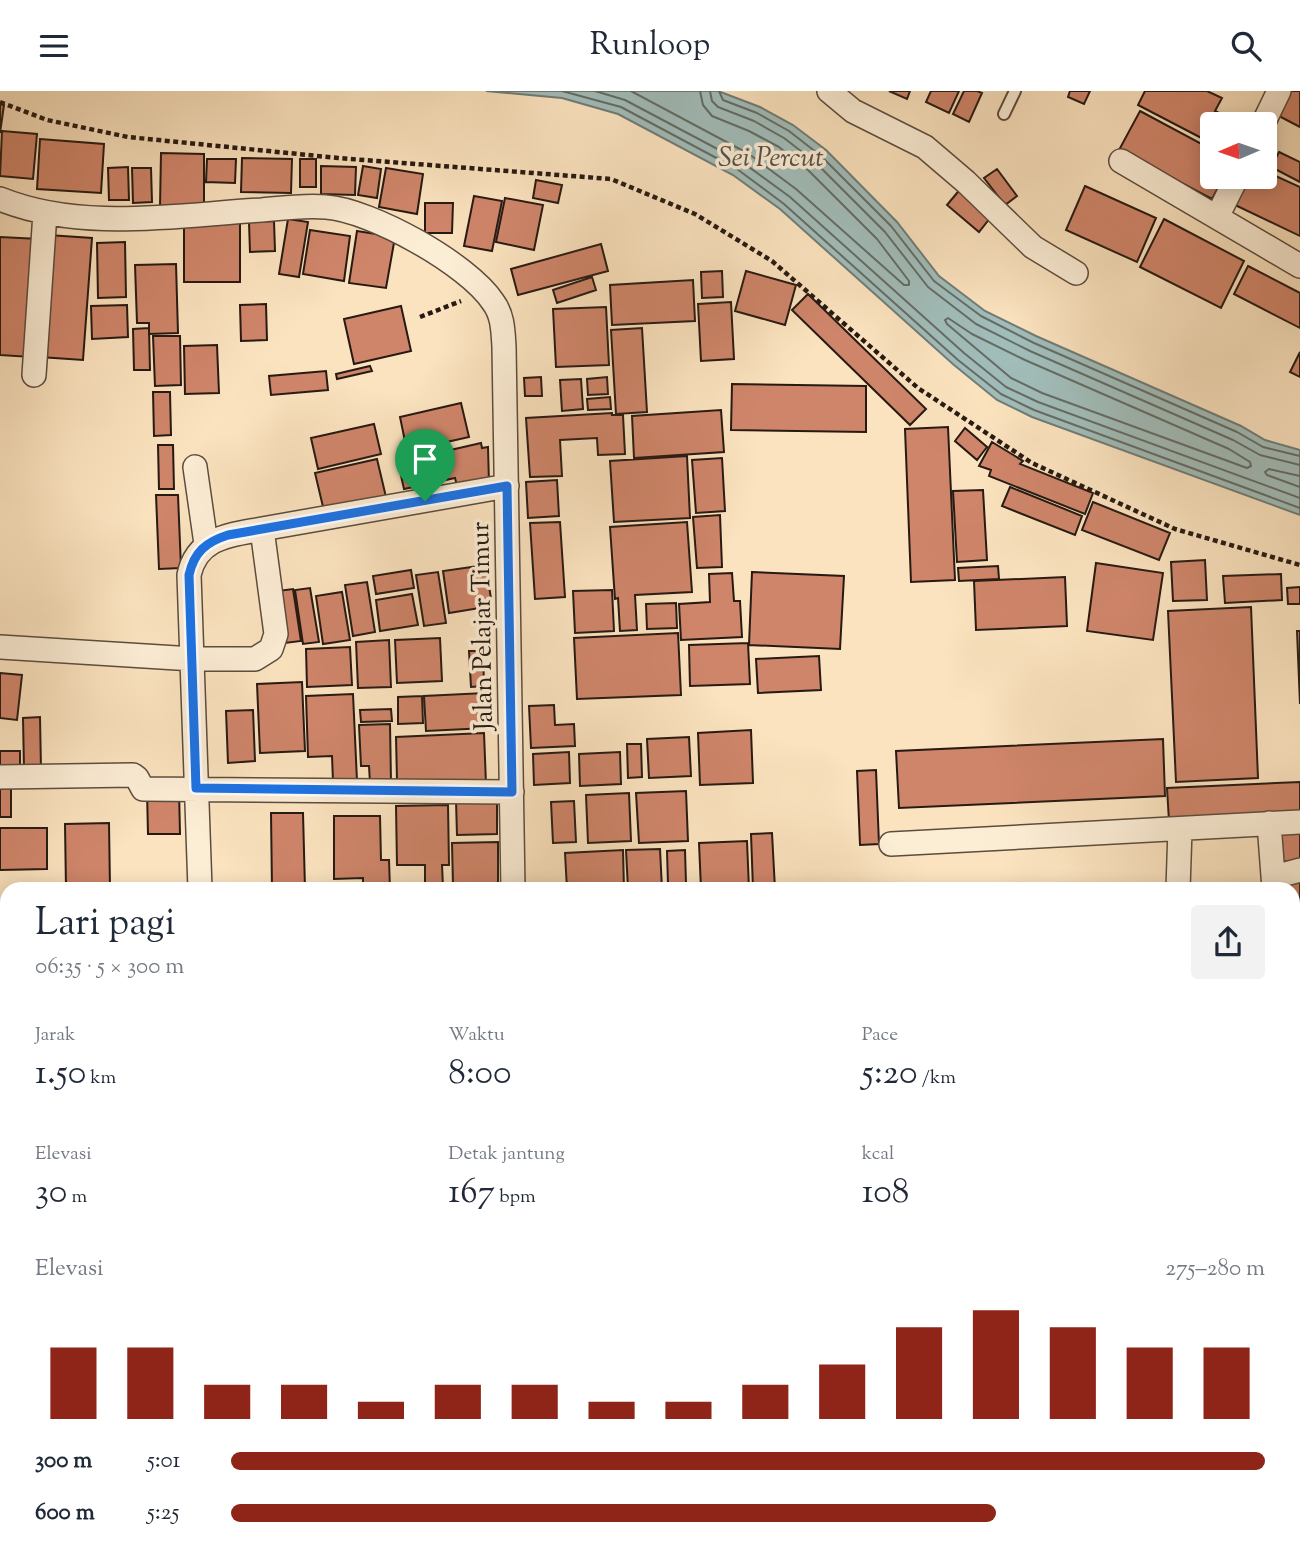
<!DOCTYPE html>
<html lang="id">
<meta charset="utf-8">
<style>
:root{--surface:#fff;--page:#f2f2f3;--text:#1f2937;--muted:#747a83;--accent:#8f2418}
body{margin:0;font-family:"Sorts Mill Goudy",serif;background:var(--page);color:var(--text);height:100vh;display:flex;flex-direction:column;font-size:26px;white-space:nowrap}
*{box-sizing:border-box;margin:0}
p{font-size:23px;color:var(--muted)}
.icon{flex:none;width:38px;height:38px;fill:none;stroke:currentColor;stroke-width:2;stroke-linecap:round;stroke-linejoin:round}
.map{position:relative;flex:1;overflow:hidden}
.sheet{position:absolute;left:0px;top:791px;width:1300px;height:672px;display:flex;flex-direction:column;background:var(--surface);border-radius:21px 21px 0 0;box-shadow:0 4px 18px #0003}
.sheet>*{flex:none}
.needle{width:46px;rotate:268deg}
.controls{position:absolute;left:1200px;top:21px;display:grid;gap:14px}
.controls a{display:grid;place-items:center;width:77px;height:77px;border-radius:7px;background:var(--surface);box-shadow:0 4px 18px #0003;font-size:35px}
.pin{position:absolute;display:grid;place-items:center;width:60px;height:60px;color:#fff;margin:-72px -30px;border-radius:50% 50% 50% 0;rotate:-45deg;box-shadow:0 0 7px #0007}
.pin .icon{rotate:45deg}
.round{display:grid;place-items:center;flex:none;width:74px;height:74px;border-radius:7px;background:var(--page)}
.head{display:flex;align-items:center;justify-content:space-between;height:119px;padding:0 35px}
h1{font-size:38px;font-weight:600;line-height:52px}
.stats{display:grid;grid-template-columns:repeat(3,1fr);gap:10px;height:119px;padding:7px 35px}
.stats div{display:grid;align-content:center}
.stats b{font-size:35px;font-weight:600}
.stats small{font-size:19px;font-weight:400}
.stats p{font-size:19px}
.chart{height:196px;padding:14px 35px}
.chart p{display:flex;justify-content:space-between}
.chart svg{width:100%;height:126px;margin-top:7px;stroke:var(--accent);stroke-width:6}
ul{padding:0 35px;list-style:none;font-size:23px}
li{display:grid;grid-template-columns:112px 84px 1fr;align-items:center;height:52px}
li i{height:18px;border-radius:9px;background:var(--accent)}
header{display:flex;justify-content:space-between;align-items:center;height:91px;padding:0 35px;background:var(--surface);font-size:32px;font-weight:600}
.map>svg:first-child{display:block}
.water{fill:#a1bdba;stroke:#707c77;stroke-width:2}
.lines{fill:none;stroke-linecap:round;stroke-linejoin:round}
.shore{stroke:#646c66;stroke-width:2}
.building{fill:#cf856a;stroke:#271a13;stroke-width:2}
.service-casing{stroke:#5c4c3e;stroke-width:14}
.minor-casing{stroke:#5c4c3e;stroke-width:26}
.path{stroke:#271a13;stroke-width:4.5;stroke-dasharray:5 3.5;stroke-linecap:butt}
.service{stroke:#fcedd5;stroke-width:10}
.minor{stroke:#fcedd5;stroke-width:23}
.route-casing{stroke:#fff;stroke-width:14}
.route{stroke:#1a73e8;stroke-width:9}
.labels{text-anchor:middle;stroke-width:7;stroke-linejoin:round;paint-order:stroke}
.street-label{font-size:26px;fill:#271a13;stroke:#fcedd5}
.water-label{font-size:28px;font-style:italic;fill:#52534d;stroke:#fcedd5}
</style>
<header><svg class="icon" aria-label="menu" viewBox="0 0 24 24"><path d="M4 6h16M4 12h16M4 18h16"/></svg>Runloop<svg class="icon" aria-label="search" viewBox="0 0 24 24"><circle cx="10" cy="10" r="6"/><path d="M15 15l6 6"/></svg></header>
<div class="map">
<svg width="1300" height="1463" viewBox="0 0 1300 1463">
<rect width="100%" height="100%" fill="#fbe3bf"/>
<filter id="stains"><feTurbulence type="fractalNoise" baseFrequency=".00286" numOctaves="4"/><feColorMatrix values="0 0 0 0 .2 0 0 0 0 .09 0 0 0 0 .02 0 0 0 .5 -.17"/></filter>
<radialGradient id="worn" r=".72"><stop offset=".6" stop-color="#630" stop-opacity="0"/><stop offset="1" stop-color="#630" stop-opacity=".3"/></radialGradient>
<path class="water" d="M486,0H718L760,16L793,34L826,59L897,131L939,185L985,220L1036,245L1241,335L1265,349L1300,359V424L1032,326L997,309L954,274L780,118L733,84L618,23L562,7Z"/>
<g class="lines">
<path class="shore" d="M562,0L621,16L737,78L784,113L958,269L1001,303L1034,319L1300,417
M595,0L625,9L742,71L790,106L964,262L1006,296L1038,311L1300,407
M631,0L749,63L796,98L904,194H909V190L877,148L808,79L779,56L749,40L712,25L703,14L700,0
M710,0L712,10L718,16L754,30L784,47L815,71L885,141L928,196L976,233L1030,260L1233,349L1260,364L1300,374
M719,0L723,9L757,22L789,40L821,65L891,135L934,190L981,225L1034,252L1237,341L1263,356L1300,365
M948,227L972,243L1025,269L1229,358L1250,371L1251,375L1247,377L1042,302L1011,287L947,233L945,229Z
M1300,385L1269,378L1265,381L1267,384L1300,396"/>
</g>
<path class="building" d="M889,0H910L907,8Z
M931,0H959L949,22L926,11Z
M964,0H977L982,2L969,31L953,23Z
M1070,0H1090L1084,13L1068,6Z
M1145,0H1207L1222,7L1215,20L1241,33H1213V53L1138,14Z
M1289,0H1300V36L1277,24Z
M0,13L4,14L0,42Z
M1140,20L1213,59V86H1224L1212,108L1119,59Z
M2,40L37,43L33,88L0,85Z
M40,48L104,53L101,102L37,98Z
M1279,61L1300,71V91L1271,76Z
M161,62L204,63V117L160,116Z
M242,67L292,68L291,102L241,101Z
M207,68H236L235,92L206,91Z
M300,68H316V96H300Z
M321,75L356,76L355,104L321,103Z
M363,75L381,78L377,107L358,104Z
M128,76L129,109H109L108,77Z
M132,77H151L152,111L133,112Z
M386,77L423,83L417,123L379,116Z
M997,78L1017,105L1005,114L984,87Z
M1265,80L1300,96V145L1235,114L1248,86H1265Z
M536,89L562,94L558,112L533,107Z
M1085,95L1156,127L1137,171L1066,139Z
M962,96L994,122L979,141L947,114Z
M474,105L502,110L492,160L464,155Z
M505,107L543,114L534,159L496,151Z
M425,112H453L452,142H425Z
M288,128L308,131L299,186L279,183Z
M1164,128L1244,170L1221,217L1140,176Z
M274,130L275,160L250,161L249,131Z
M184,131H240V191H184Z
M310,139L350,145L344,190L303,183Z
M357,140L395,146L386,197L349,192Z
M48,144L92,147L83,269L40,266Z
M0,146L39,148L31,266L0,264Z
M125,151L126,206L98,207L97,152Z
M601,153L608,180L518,204L511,178Z
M176,173L178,242L149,243V232H137L135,174Z
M1248,175L1300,202V237L1234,203Z
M722,180L723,206L702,207L701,181Z
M746,180L796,194L785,234L735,220Z
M592,186L596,199L557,212L553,199Z
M693,189L695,230L612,234L610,194Z
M808,203L926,318L910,334L792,219Z
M731,211L734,268L701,270L698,213Z
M266,213L267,249L241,250L240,214Z
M127,214L128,246L92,248L91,215Z
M401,215L411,260L354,273L344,228Z
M606,216L609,274L556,276L553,218Z
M149,237L150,279H134L133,238Z
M642,237L647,321L616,323L611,239Z
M153,245H180L181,294L155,295Z
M217,254L219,302L185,303L184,255Z
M1300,261V286L1290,281Z
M370,275L372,280L337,288L336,283Z
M326,280L328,299L271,304L269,285Z
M541,286L542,305H525L524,287Z
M607,286L608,303L588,304L587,288Z
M581,288L583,318L562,320L560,289Z
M732,293L866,295V341L731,339Z
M153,301H170L171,344L154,345Z
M610,306L611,318L588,319L587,308Z
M461,312L469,346L407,360L400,326Z
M721,319L724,361L634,367L632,325Z
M612,322V324H623L625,363L598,364L597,347L560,349L562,385L530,386L526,327Z
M374,333L381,363L318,378L311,347Z
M948,336L955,489L911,491L905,338Z
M965,337L987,356L977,369L955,350Z
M992,351L1023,370L1020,373L1093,402L1085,423L989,385L991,379L979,375Z
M481,352L482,357L488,356L489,393L458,399L455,387L404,398L398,371Z
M158,354H173L174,398H159Z
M687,365L690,427L614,431L610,370Z
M722,367L725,420L696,422L692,369Z
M377,368L386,406L324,420L315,382Z
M557,389L559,425L528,427L526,391Z
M1010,396L1082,425L1075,444L1002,415Z
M983,399L987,469L957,471L953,400Z
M156,404H178L181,477L159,478Z
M1093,411L1170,442L1159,469L1082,439Z
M720,424L722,476L697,477L693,426Z
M560,431L565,506L535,508L530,432Z
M687,431L692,501L635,504L637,539L620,540L618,507L615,508L614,494L610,436Z
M1205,469L1207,509L1173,510L1171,471Z
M1096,472L1163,482L1153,549L1087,540Z
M486,474L492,515L449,522L443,480Z
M998,475L999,488L959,490L958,477Z
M411,479L414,497L376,503L373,485Z
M438,481L446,532L424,535L416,484Z
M752,481L844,485L840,558L749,554Z
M732,482L734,510H740L742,546L681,549L679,513L710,511L709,483Z
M1281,483L1282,509L1225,512L1223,485Z
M1065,486L1067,535L976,539L974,490Z
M367,491L375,541L353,545L345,494Z
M1300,496V513H1288L1287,497Z
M310,497L319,551L303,553L295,499Z
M293,498L301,550L285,552L277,500Z
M612,499L614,540L575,542L573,500Z
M342,501L350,549L323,553L316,505Z
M412,503L418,534L380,540L376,509Z
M676,512L677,537L647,538L646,513Z
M1251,516L1258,687L1176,691L1168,520Z
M1297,540H1300V613Z
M678,542L681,604L577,608L574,547Z
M440,547L442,590L397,592L395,549Z
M389,549L391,596L358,597L356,551Z
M748,552L750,593L690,595L689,554Z
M350,556L352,594L307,596L306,558Z
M469,560H483L484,595L471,596Z
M819,565L821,599L758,602L756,568Z
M0,582L22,584L17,629L0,627Z
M302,591L305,660L260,662L257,593Z
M485,602L487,637L426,640L424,605Z
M353,603L357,690H333L332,665L308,666L306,605Z
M422,605L423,632L398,633V606Z
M554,614L555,634L574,633L575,655L531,657L529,615Z
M391,618L392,630L361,631L360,619Z
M253,619L255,670L228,672L226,620Z
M40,626L41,678H24L23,627Z
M390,633L391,691L370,692L369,675H361L359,634Z
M751,639L753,692L700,694L698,642Z
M484,642L486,693L397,689L396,646Z
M689,646L691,685L649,687L647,648Z
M1163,648L1165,705L899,717L896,660Z
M627,653H641L642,686L628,687Z
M0,660H20V679H0Z
M569,661L570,692L534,694L533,663Z
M620,661L621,693L580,695L579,663Z
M876,679L879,753L860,754L857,680Z
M0,689H11V726H0Z
M1300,691V725L1169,730L1167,697Z
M179,699L180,743H148L147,700Z
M686,700L688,750L639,752L636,702Z
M629,702L631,750L588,752L586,704Z
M497,709V743L457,744L456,710Z
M574,710L576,751L553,752L551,711Z
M448,714L449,774H442L443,796H425V774H397L396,715Z
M271,722H303L305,798H272Z
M334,725H380L381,769H389L390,798H363V787L334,788Z
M109,732L110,798H66L65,733Z
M1300,735V770L1276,771L1274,737Z
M0,737H47V778L0,779Z
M772,742L775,798H753L751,743Z
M747,750L749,798H701L699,752Z
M498,751V793L453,794L452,752Z
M660,758L662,798H628L626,759Z
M623,759L624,798H567L565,762Z
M685,759L686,793H668L667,760Z
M1300,790V841L1293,842V798H1282L1281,794Z
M0,878H7V890H0Z
M0,894H7V913L0,912Z
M1300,915V937H1298L1296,916Z
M0,916H7V925H0Z
M2,960H7V991H2Z
M1300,976V996H1296L1293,977Z
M5,994H7V1034H6Z
M6,1127H7V1185Z
M1,1204H7V1260L2,1261Z
M0,1268H7V1295H0Z
M3,1298H7V1322H4Z
M4,1323H7V1349H5Z
M3,1432H7V1456H34V1463H4Z
M1293,1452H1300V1463H1265V1456H1293Z
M51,1456H81V1463H51Z
M88,1456H133V1463H88Z
M140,1456H188V1463H140Z
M195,1456H253V1463H195Z
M293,1456H337L336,1463H292Z
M401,1456H442V1463H485H401Z
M538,1456H611V1463H538Z
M733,1456H777L776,1463H732Z
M930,1456H968V1463H931Z
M973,1456H1009V1463H973Z
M1101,1456H1143V1463H1101Z
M1149,1456H1186L1185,1463H1149Z
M261,1457L285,1458L284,1463H261Z
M674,1457V1463H639V1458Z
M677,1457H705V1463H677Z
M855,1457V1463H824V1458Z
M1013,1458H1051V1463H1013Z
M1200,1459L1262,1460V1463H1200Z
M818,1460V1463H796L795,1461Z
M919,1461V1463H886V1462Z"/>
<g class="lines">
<g class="service-casing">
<path id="service" d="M1004,23L1015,0"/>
</g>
<g class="minor-casing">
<path id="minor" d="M829,0L853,20L925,56L966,91L1033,156L1076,182
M1263,33L1279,0
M1121,70L1300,175
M0,108C82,141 176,124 262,119C283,117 305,114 326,116C371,119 468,173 493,211C503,224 503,240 504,256L513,798
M1217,126L1237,86
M34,284L45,122
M195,376L206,453
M0,556L193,568H255L271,558L276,543L262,438L507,395
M0,686L133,684L137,687L143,698L512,701
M1269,732L1274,798
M891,753L1300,731
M1274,786L1300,779
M200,798L189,484C197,446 230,444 262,438
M1178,798L1180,738
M1293,905L1300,904
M1293,1058L1300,1057
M0,1062H7
M1293,1225L1300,1302
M1293,1367H1300
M0,1427H7
M512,1456V1463"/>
</g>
<path class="path" d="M0,11L47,29L128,46L338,67L611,88L695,123L772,170L918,297L1032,372L1175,438L1300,474
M420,226L461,210"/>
<use href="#service" class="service"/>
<use href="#minor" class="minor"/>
</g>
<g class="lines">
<g class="route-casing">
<path id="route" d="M507,395L512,701L196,697L189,484C194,461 206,451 228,444Z"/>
</g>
<use href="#route" class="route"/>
</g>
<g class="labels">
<g class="street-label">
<text transform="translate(481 535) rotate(-91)" y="9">Jalan Pelajar Timur</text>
</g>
<g class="water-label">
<text x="771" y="75">Sei Percut</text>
</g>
</g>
<rect width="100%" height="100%" filter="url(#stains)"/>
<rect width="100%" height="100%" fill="url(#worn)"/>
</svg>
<div class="controls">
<a><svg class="needle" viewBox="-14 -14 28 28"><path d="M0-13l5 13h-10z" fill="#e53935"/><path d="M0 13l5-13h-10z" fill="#747a83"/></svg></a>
</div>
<div class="pin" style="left:425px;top:410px;background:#1e9e55"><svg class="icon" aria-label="arrive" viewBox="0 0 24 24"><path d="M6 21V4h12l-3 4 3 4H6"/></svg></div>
<section class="sheet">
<div class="head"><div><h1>Lari pagi</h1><p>06:35 · 5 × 300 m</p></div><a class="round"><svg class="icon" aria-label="share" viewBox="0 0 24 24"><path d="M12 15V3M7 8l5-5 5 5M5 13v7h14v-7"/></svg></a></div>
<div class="stats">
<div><p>Jarak</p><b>1.50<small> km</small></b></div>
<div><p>Waktu</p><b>8:00</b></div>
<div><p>Pace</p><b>5:20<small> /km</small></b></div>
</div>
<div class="stats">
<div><p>Elevasi</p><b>30<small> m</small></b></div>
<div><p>Detak jantung</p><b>167<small> bpm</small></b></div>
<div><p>kcal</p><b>108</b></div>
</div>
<div class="chart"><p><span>Elevasi</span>275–280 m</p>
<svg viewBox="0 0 160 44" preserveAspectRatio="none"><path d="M5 44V19M15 44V19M25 44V32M35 44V32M45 44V38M55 44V32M65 44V32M75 44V38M85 44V38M95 44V32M105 44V25M115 44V12M125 44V6M135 44V12M145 44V19M155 44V19"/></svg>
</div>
<ul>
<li><b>300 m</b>5:01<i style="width:100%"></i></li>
<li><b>600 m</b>5:25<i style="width:74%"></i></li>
</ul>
</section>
</div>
